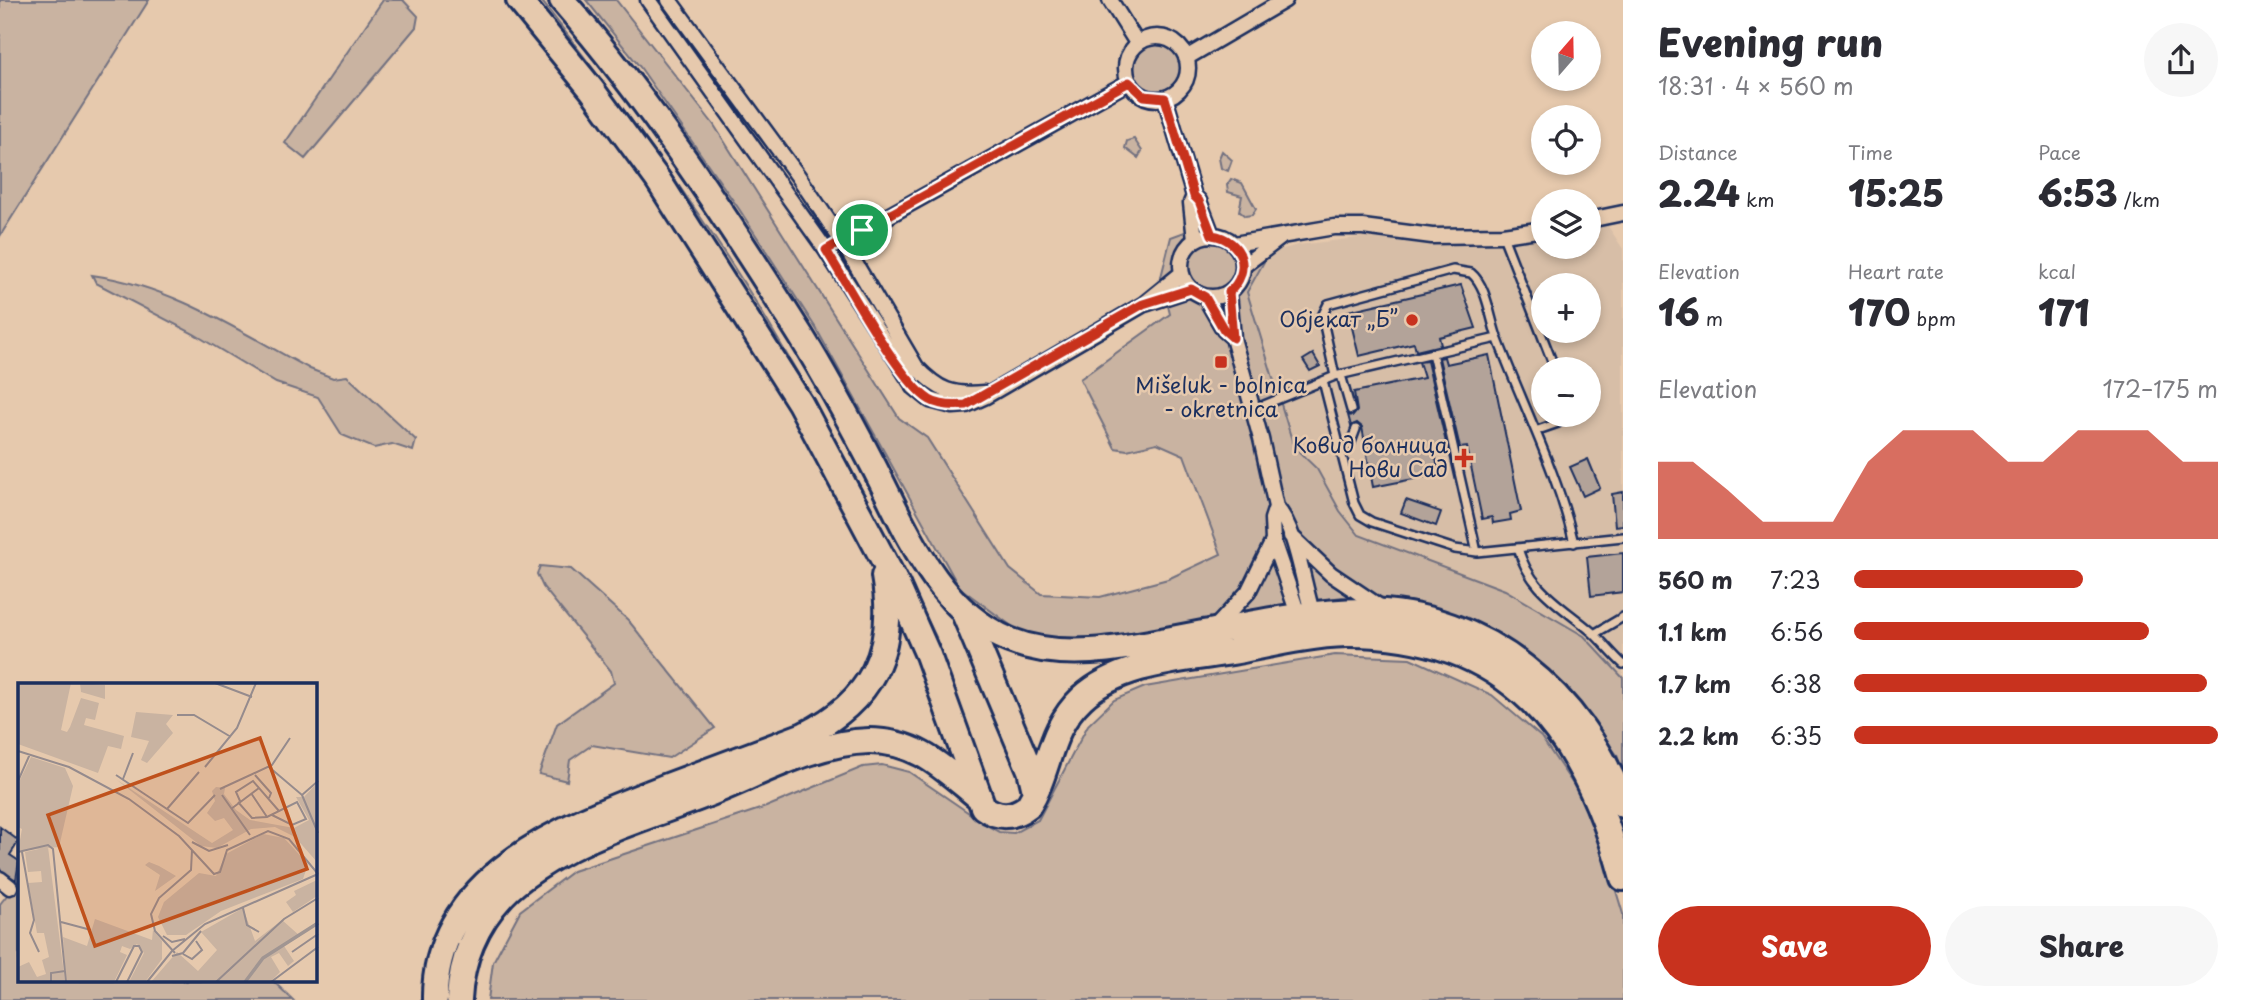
<!DOCTYPE html>
<meta charset="utf-8">
<style>
:root{--surface:#fff;--page:#f7f7f7;--text:#2b2b33;--muted:#7c7c81;--accent:#c8321e}
body{margin:0;font-family:"Playpen Sans",sans-serif;background:var(--page);color:var(--text);height:100vh;display:flex;flex-direction:column;font-size:26px;white-space:nowrap}
*{box-sizing:border-box;margin:0}
p{font-size:23px;color:var(--muted)}
.icon{flex:none;width:38px;height:38px;fill:none;stroke:currentColor;stroke-width:2;stroke-linecap:round;stroke-linejoin:round}
.map{position:relative;flex:1;overflow:hidden}
.sheet{display:flex;flex-direction:column;background:var(--surface);width:630px}
.sheet>*{flex:none}
.needle{width:46px;rotate:20deg}
.controls{position:absolute;left:1531px;top:21px;display:grid;gap:14px}
.controls a{display:grid;place-items:center;width:70px;height:70px;border-radius:50%;background:var(--surface);box-shadow:0 4px 10px #0003;font-size:35px}
.pin{position:absolute;display:grid;place-items:center;width:60px;height:60px;color:#fff;margin:-30px;border:4px solid #fff;border-radius:50%;box-shadow:0 2px 7px #0007}
.round{display:grid;place-items:center;flex:none;width:74px;height:74px;border-radius:37px;background:var(--page)}
.overview{display:flex;align-items:center;justify-content:space-between;height:119px;padding:0 35px}
h1{font-size:38px;font-weight:800;line-height:52px}
.metrics{display:grid;grid-template-columns:repeat(3,1fr);gap:10px;height:119px;padding:7px 35px}
.metrics div{display:grid;align-content:center}
.metrics b{font-size:35px;font-weight:800}
.metrics small{font-size:19px;font-weight:400}
.metrics p{font-size:19px}
.chart{height:196px;padding:14px 35px}
.chart p{display:flex;justify-content:space-between}
.chart svg{width:100%;height:126px;margin-top:7px;fill:var(--accent);opacity:.7}
.action{display:flex;gap:14px;margin-top:auto;padding:14px 35px}
.action a{flex:1;height:80px;border-radius:42px;background:var(--accent);color:#fff;font-size:28px;font-weight:800;line-height:80px;text-align:center}
.action a+a{background:var(--page);color:var(--text)}
ul{padding:0 35px;list-style:none;font-size:23px}
li{display:grid;grid-template-columns:112px 84px 1fr;align-items:center;height:52px}
li i{height:18px;border-radius:9px;background:var(--accent)}
main{display:flex;flex:1;min-height:0}
.map>svg:first-child{display:block}
.built{fill:#d7bea7;fill-rule:evenodd}
.green{fill:#c9b3a1;stroke:#727180;stroke-width:2}
.building{fill:#b3a399;stroke:#1b2f5e;stroke-width:2}
.lines{fill:none;stroke-linecap:round;stroke-linejoin:round}
.lane-casing{stroke:#1b2f5e;stroke-width:12}
.street-casing{stroke:#1b2f5e;stroke-width:19}
.highway-casing{stroke:#1b2f5e;stroke-width:30}
.lane{stroke:#e6c9ad;stroke-width:7}
.street{stroke:#e6c9ad;stroke-width:14}
.highway{stroke:#e6c9ad;stroke-width:24}
.route-casing{stroke:#fff;stroke-width:14}
.route{stroke:#c8321e;stroke-width:9}
.poi-dot{fill:#c8321e;stroke:#e6c9ad;stroke-width:2.5}
.labels{text-anchor:middle;stroke-width:5;stroke-linejoin:round;paint-order:stroke}
.poi-label{font-size:21px;fill:#1b2f5e;stroke:#e6c9ad;text-anchor:end}
.inset-river{fill:none;stroke:#a09592;stroke-width:3.5}
.inset-road{fill:none;stroke:#958b8d;stroke-width:2}
.view{fill:#bf511c;fill-opacity:0.15;stroke:#bf511c;stroke-width:3.5}
.inset-edge{fill:none;stroke:#1b2f5e;stroke-width:3.5}
</style>
<main>
<div class="map">
<svg width="1623" height="1000" viewBox="0 0 1623 1000">
<rect width="100%" height="100%" fill="#e6c9ad"/>
<filter id="ink" filterUnits="userSpaceOnUse"><feTurbulence type="fractalNoise" baseFrequency=".0143" numOctaves="2"/><feDisplacementMap in="SourceGraphic" scale="14" xChannelSelector="R" yChannelSelector="G"/><feConvolveMatrix kernelMatrix="1 2 1 2 8 2 1 2 1" color-interpolation-filters="sRGB"/></filter>
<g filter="url(#ink)">
<path class="built" d="M1606,223L1623,249V678L1584,636L1359,535L1340,511L1317,469L1294,447L1247,292L1269,253L1298,245L1365,237L1422,244L1543,239L1544,247H1589V227ZM1544,285H1589V331H1544ZM1544,369H1589V415H1544Z"/>
<path class="green" d="M0,0H149L0,236Z
M383,0H403L418,16L416,27L305,159L285,143Z
M533,0H541C621,105 702,211 769,324C830,426 885,531 936,637L929,639L874,521Z
M586,0H616L714,125L899,418L927,438L1010,569L1041,594L1100,597L1168,579L1221,554L1184,455L1157,443L1127,450L1115,448L1080,379L1170,314L1161,277L1171,237L1209,223L1269,253L1247,292L1294,447L1317,469L1340,511L1359,535L1505,590L1584,636L1623,678V773L1617,755L1564,685L1507,641L1417,605L1342,597L1267,608L1114,639L1060,640L1017,630L959,587L817,330L739,209L640,67Z
M1130 67a27 27 0 1 1 54 0a27 27 0 1 1-54 0Z
M1134,139L1142,151L1138,158L1125,148L1127,141Z
M1222,151L1232,160L1228,171L1221,168L1219,158Z
M1231,179L1242,183L1256,209L1252,215L1245,216L1239,211L1242,196L1228,192L1227,185Z
M92,275C172,286 239,331 310,369L333,378L347,376L416,440L413,451L392,444L374,448L342,435L318,397L276,383L194,334L96,283Z
M540,566L571,569L628,620L715,728L669,758L592,745L570,760L567,781L539,774L557,724L614,683L611,671L543,587L537,574Z
M1335,655L1410,658L1492,695L1541,737L1592,812L1623,914V1000H488L493,962L520,911L573,871L766,807L863,767L882,765L909,772L988,826L999,832L1014,833L1038,820L1088,725L1114,700L1145,687Z
M19,880V981H273L293,1000H0V904Z"/>
<path class="building" d="M1461,285L1476,328L1439,337L1441,345L1416,351L1414,343L1359,356L1348,311Z
M1313,354L1320,366L1310,371L1303,360Z
M1489,355L1521,511L1510,514L1511,520L1493,523L1492,517L1482,519L1467,447L1460,448L1439,358L1444,357L1446,364Z
M1427,361L1448,451L1435,453L1439,474L1373,487L1362,427L1357,423L1351,426L1348,415L1353,416L1357,411L1354,392L1424,378L1419,362Z
M1588,459L1600,488L1583,496L1570,467Z
M1623,492V525L1615,526L1612,494Z
M1406,500L1441,512L1436,526L1401,513Z
M1623,553V592L1591,596L1587,557Z
M0,827L19,841L10,855L19,861L16,880L0,870Z"/>
<g class="lines">
<g class="lane-casing">
<path id="lane" d="M1503,236L1555,369
M1432,353L1477,552
M1341,375L1351,410
M1335,376L1322,316L1328,304L1453,270L1471,273C1487,286 1490,318 1497,337C1523,406 1557,471 1574,543
M1323,381L1354,503L1360,515L1372,522L1455,549L1477,552L1623,537
M1254,409L1335,376L1497,338
M1538,430L1558,423L1564,415
M1340,449L1350,445L1356,429
M1518,548C1530,591 1561,605 1592,632C1603,642 1612,654 1623,664
M1594,634L1623,617"/>
</g>
<g class="street-casing">
<path id="street" d="M648,0L826,250L914,387L930,400L953,406L966,405L986,396L1144,304L1181,274
M669,0L798,176L842,241L916,367C939,391 952,396 984,393
M1110,0L1137,43
M1126 68a31 31 0 1 1 62 0a31 31 0 1 1-62 0Z
M1186,58L1285,0
M1165,98L1194,196L1199,201L1212,235
M1194,196L1191,203L1195,240
M1589,220L1623,213
M1181 266a31 31 0 1 1 62 0a31 31 0 1 1-62 0Z
M1234,244L1334,227H1363L1432,236L1503,235L1544,229
M834,246L1129,82
M1243,266L1280,238
M1229,292L1233,338L1261,439L1276,507L1272,519L1273,541L1300,620
M1205,297L1224,330L1233,338
M1145,304L1191,289
M1276,507C1298,531 1303,588 1315,621
M1291,536L1331,574L1383,609
M1214,629L1248,592L1273,541
M0,879L10,887"/>
</g>
<g class="highway-casing">
<path id="highway" d="M519,0L592,90L658,180L800,403L897,585L928,655L983,807C998,818 1013,818 1028,806C1051,770 1047,731 1082,698C1120,663 1182,660 1232,652C1269,645 1309,635 1347,634C1510,633 1584,733 1623,878
M562,0C652,104 728,220 801,336C827,378 851,423 874,467C907,531 937,610 1009,640C1072,665 1145,643 1209,632C1259,622 1313,611 1365,611C1486,612 1583,695 1623,805
M964,613L1030,770L1035,791
M435,1000C433,875 569,824 665,787C711,770 758,752 804,735C872,701 897,651 884,576
M459,1000C461,959 475,925 503,895C519,878 548,860 569,849C614,826 665,811 713,792C761,773 816,742 869,741C917,741 942,767 976,795"/>
</g>
<use href="#lane" class="lane"/>
<use href="#street" class="street"/>
<use href="#highway" class="highway"/>
</g>
</g>
<g class="lines" filter="url(#ink)">
<g class="route-casing">
<path id="route" d="M1129,82L1144,96L1165,98L1194,196L1199,201L1212,235C1244,240 1252,272 1229,292L1233,338L1224,330L1205,297L1191,289L1143,304L966,405C954,406 940,406 930,400C900,382 847,284 826,250Z"/>
</g>
<use href="#route" class="route"/>
</g>
<g class="poi-dot">
<circle cx="1412" cy="320" r="7"/>
<rect x="1214" y="355" width="14" height="14" rx="3.5"/>
<path d="M1460.5 447.5h7v7h7v7h-7v7h-7v-7h-7v-7h7z"/>
</g>
<g class="labels">
<g class="poi-label">
<text x="1398" y="327">Објекат „Б”</text>
<text x="1221" y="393" text-anchor="middle">Mišeluk - bolnica<tspan x="1221" dy="24">- okretnica</tspan></text>
<text x="1448" y="453">Ковид болница<tspan x="1448" dy="24">Нови Сад</tspan></text>
</g>
</g>
<g transform="translate(18 683)">
<rect width="299" height="299" fill="#e6c9ad"/>
<path d="M0,0H53L43,47L49,49L52,44L63,15L81,20L77,37L68,35L66,42L106,53L103,66L90,63L80,90L0,61ZM62,0L87,2V16L63,9ZM118,29L155,32L148,41L155,50L129,80L123,77L131,58L113,54ZM13,74L47,85L55,103L41,164L0,168L4,146L0,144V101ZM99,97L194,160L215,147L206,135L197,138L189,130L197,118L194,108L198,104L207,105L206,111L218,127L232,137L276,145L291,137L278,114H286L299,100V179L277,154L257,144L233,146L199,165L183,163ZM245,151L266,155L290,181L285,196L203,228L168,252H149L140,234L146,219L181,190L198,193L208,171ZM30,164L47,299H1L0,284L11,279L19,294L28,291L24,277L31,274L26,250H19L10,200L24,199L23,188L10,189L7,169ZM131,179L141,183L158,193L137,208L142,192L127,182ZM299,197V213L275,229L268,219L278,212L276,208ZM225,225L237,258L264,237L282,253L266,263L276,278L270,283L261,270L253,274L262,289L252,299H133L159,269L180,288L199,267L183,249ZM77,236L134,257L135,247L144,258V276L127,299H111L126,270L119,261L112,266L104,263L102,269L109,272L96,299H48L45,254L69,263Z" fill="#c9b3a1"/>
<path class="inset-river" d="M227,299L245,275L300,240"/>
<path class="inset-road" d="M197,0L234,14M159,32H176L213,54M0,68L51,84L111,116L161,153L196,191L202,189L209,167L250,148L271,156L300,191M187,84L219,45L238,0M251,84L284,112L300,98M98,92L170,140L197,112M237,92L253,110L251,115M105,96L115,70M0,98L12,71M202,106L254,82L272,55M233,110L249,134M204,112L232,152M284,112L300,150M222,118L218,109L235,98L261,128M220,119L234,135L249,134L279,119L288,136L274,142L254,132M149,126L181,89M213,126L241,105M174,159L191,168L210,162M0,169L30,162L35,166L48,299M4,169L16,237L12,250L21,269M225,225L229,242L241,249M43,239L73,247M145,253L154,259L167,256M274,269L300,251M157,270L137,248L133,231L141,215L173,187L174,167M165,271L174,276L184,267L178,258M154,273L165,270L183,248M33,299V290L47,288M98,299L116,263H121L124,269L109,299M129,299L154,268L187,241L300,191M198,299L266,236L300,215M253,299L300,264"/>
<path class="view" d="M242,55L289,186L77,263L30,132Z"/>
<rect width="299" height="299" class="inset-edge"/>
</g>
</svg>
<div class="controls">
<a><svg class="needle" viewBox="-14 -14 28 28"><path d="M0-13l5 13h-10z" fill="#e53935"/><path d="M0 13l5-13h-10z" fill="#7c7c81"/></svg></a>
<a><svg class="icon" aria-label="locate" viewBox="0 0 24 24"><circle cx="12" cy="12" r="6"/><path d="M12 2v4M12 18v4M2 12h4M18 12h4"/></svg></a>
<a><svg class="icon" aria-label="layers" viewBox="0 0 24 24"><path d="M12 4l9 5-9 5-9-5zM3 14l9 5 9-5"/></svg></a>
<a>+</a>
<a>−</a>
</div>
<div class="pin" style="left:862px;top:230px;background:#1e9e55"><svg class="icon" aria-label="arrive" viewBox="0 0 24 24"><path d="M6 21V4h12l-3 4 3 4H6"/></svg></div>
</div>
<section class="sheet">
<div class="overview"><div><h1>Evening run</h1><p>18:31 · 4 × 560 m</p></div><a class="round"><svg class="icon" aria-label="share" viewBox="0 0 24 24"><path d="M12 15V3M7 8l5-5 5 5M5 13v7h14v-7"/></svg></a></div>
<div class="metrics">
<div><p>Distance</p><b>2.24<small> km</small></b></div>
<div><p>Time</p><b>15:25</b></div>
<div><p>Pace</p><b>6:53<small> /km</small></b></div>
</div>
<div class="metrics">
<div><p>Elevation</p><b>16<small> m</small></b></div>
<div><p>Heart rate</p><b>170<small> bpm</small></b></div>
<div><p>kcal</p><b>171</b></div>
</div>
<div class="chart"><p><span>Elevation</span>172–175 m</p>
<svg viewBox="0 0 160 44" preserveAspectRatio="none"><path d="M0 44V17L10 17L20 27L30 38L40 38L50 38L60 17L70 6L80 6L90 6L100 17L110 17L120 6L130 6L140 6L150 17L160 17V44z"/></svg>
</div>
<ul>
<li><b>560 m</b>7:23<i style="width:63%"></i></li>
<li><b>1.1 km</b>6:56<i style="width:81%"></i></li>
<li><b>1.7 km</b>6:38<i style="width:97%"></i></li>
<li><b>2.2 km</b>6:35<i style="width:100%"></i></li>
</ul>
<div class="action"><a>Save</a><a>Share</a></div>
</section>
</main>
